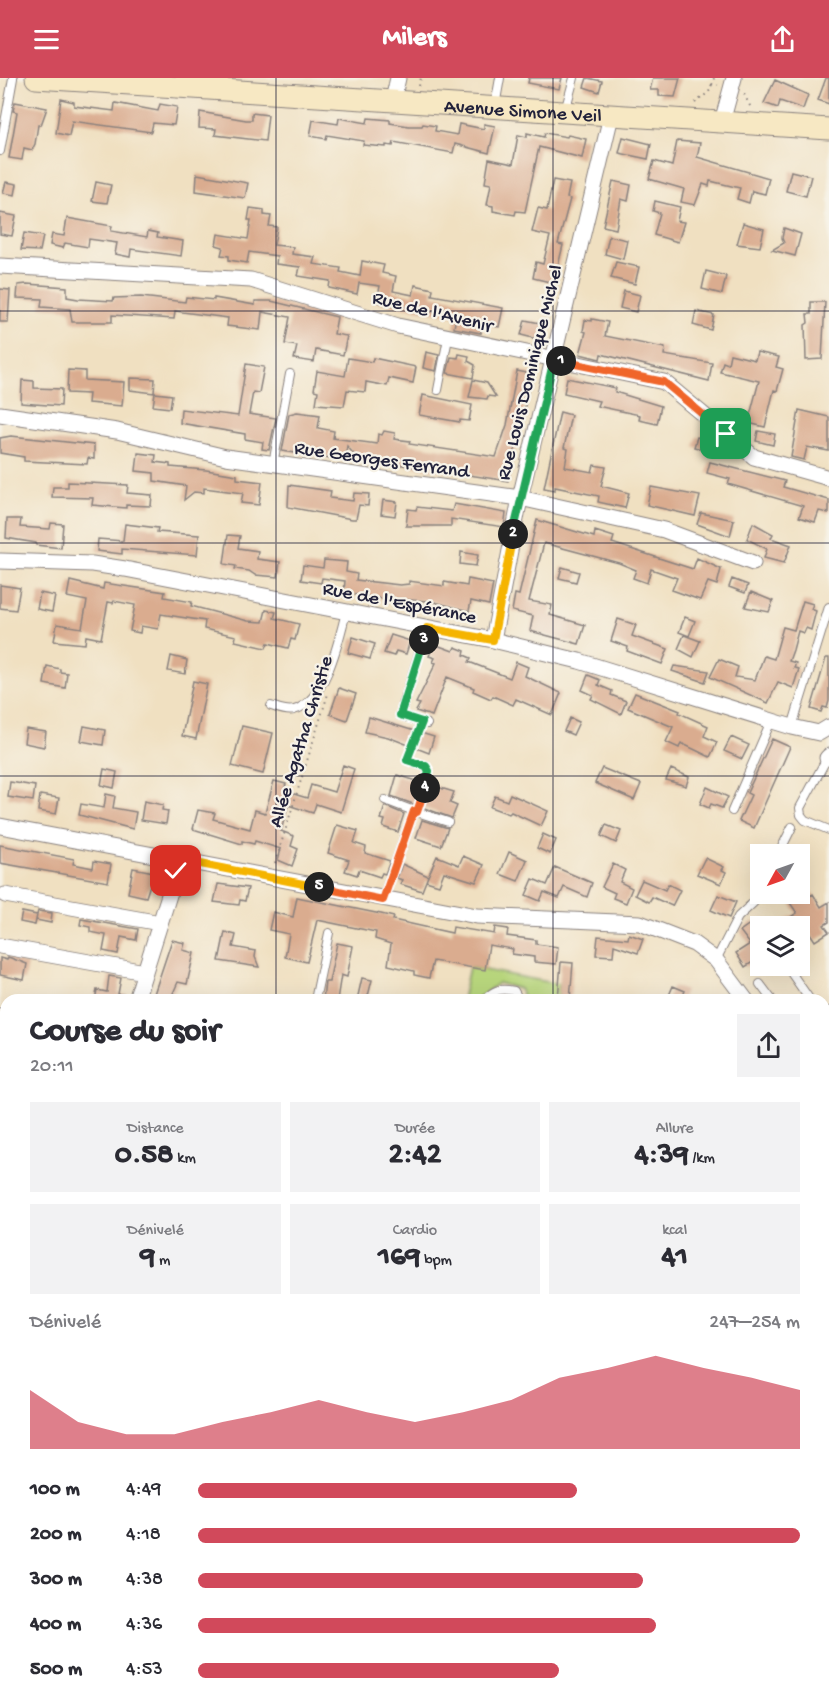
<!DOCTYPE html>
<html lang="fr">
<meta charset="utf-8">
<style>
:root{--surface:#fff;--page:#f2f2f3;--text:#2b2b33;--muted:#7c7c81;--accent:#d1495b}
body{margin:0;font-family:"Gochi Hand",sans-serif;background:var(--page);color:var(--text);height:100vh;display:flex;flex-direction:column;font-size:22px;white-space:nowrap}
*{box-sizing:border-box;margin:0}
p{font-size:20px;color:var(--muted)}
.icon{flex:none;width:33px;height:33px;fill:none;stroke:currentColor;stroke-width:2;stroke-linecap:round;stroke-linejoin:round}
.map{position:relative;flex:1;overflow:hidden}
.panel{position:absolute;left:0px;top:916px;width:830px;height:712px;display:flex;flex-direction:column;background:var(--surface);border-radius:18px 18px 0 0;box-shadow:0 6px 24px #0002}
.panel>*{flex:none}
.needle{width:39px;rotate:230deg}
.controls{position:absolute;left:750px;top:766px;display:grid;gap:12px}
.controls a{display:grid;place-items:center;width:60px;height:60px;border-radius:0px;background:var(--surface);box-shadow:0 6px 24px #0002;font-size:30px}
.pin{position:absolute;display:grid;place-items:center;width:51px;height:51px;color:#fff;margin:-26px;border-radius:12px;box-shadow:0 3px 9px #0006}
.km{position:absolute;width:30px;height:30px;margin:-15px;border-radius:50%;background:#222;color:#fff;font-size:16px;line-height:30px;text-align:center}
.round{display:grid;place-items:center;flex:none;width:63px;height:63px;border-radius:0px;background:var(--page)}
.summary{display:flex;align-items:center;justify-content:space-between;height:102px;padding:0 30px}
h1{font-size:33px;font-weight:700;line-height:45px}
.stats{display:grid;grid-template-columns:repeat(3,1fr);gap:9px;height:102px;padding:6px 30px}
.stats div{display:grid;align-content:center;border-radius:0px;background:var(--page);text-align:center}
.stats b{font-size:30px;font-weight:700}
.stats small{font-size:16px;font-weight:400}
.stats p{font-size:16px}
.chart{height:168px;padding:12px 30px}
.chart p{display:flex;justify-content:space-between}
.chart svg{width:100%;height:108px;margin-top:6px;fill:var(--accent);opacity:.7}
ul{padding:0 30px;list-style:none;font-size:20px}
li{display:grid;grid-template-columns:96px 72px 1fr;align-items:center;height:45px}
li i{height:15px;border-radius:8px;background:var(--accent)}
header{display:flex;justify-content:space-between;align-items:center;height:78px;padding:0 30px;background:var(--accent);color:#fff;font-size:27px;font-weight:700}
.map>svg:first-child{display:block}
.green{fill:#b7d57c;stroke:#6c7c5c;stroke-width:1.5}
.building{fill:#daac8f}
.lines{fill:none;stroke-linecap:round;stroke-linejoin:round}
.lane-casing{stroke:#89817e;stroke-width:10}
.street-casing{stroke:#89817e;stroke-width:17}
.secondary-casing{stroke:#89817e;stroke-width:23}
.path{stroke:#89817e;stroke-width:2;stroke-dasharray:1.5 4.5;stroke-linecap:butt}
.lane{stroke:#fff;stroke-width:8}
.street{stroke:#fff;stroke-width:15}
.secondary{stroke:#f7e8c3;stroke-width:21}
.split-1-casing{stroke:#fff;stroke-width:12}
.split-2-casing{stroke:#fff;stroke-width:12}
.split-3-casing{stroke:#fff;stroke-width:12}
.split-4-casing{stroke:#fff;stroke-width:12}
.split-5-casing{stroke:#fff;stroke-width:12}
.split-6-casing{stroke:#fff;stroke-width:12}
.split-1{stroke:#f0652b;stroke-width:8}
.split-2{stroke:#22a559;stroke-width:8}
.split-3{stroke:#f5b400;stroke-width:8}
.split-4{stroke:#22a559;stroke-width:8}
.split-5{stroke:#f0652b;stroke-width:8}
.split-6{stroke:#f5b400;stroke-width:8}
.grid{fill:none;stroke:#22223b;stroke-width:1.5;stroke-opacity:0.55}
.labels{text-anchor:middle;stroke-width:4.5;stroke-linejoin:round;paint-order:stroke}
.street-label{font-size:20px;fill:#22223b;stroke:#f7f3e8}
</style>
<header><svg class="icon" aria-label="menu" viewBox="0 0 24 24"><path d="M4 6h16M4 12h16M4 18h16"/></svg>Milers<svg class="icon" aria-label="share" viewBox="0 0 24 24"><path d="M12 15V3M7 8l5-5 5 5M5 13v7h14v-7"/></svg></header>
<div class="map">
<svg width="829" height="1628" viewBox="0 0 829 1628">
<rect width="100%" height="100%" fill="#f7f3e8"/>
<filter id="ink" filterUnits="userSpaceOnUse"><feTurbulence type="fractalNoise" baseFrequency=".0167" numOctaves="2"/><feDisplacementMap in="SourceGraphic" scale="12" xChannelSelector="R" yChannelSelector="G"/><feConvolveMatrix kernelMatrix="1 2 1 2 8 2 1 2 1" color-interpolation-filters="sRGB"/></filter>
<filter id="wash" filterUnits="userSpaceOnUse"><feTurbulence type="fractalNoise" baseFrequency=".008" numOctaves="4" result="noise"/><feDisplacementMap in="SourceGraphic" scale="24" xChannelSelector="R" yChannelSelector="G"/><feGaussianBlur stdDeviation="1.35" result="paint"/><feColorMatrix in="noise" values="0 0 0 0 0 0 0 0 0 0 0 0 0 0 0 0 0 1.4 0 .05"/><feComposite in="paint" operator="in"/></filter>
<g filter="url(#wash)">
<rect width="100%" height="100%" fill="#f0e0c1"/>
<path class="green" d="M469,889L559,906L558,922H525L519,911L498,905L476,922H462Z
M824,1250L829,1255V1332L824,1337Z
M6,1362V1398L0,1383V1367Z
M0,1430L6,1437V1463L0,1468Z
M6,1488V1506L2,1510L6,1514V1579L0,1585V1493Z
M824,1503L829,1509V1560L824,1566Z
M283,1623H310L319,1628H288Z
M316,1623H419L424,1628H324Z
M711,1623H763L758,1628H716Z"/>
<g id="blocks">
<path class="building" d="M529,0H562L559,11L528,5Z
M587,0L602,3L599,14L584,9Z
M653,0H680L675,19L659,18V12H650Z
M826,0H829V26L818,22Z
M775,2L808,17L803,31L780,23L778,30L764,25Z
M61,21L74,24V28L114,33L115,25L158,33L160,26L177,29L174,47L153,45L151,54L72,43L69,58L56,55Z
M15,24L47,30L41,47H38L35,66L32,72L24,70L22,82L9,80L17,34L13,33Z
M200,34L246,42H252V35L268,37L265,63L215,57L216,51L199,50Z
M339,40L367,45L368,40L390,42V45L409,48H422L423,46L436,48L435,53L457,57L459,46L484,51V46L495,48L489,75L455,66L453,75L394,64L393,68L386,67V69L363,67L364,63L327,57L326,61L310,58L313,42L338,46Z
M527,55L544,59L545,55L567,59L568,57L586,61L582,80L539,69L525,134L516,133L515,137L493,133V128L487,127L491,106L485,105L489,81L513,86L518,57L527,59Z
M623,59L651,66L648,81L619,75Z
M677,63L700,65L697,79L769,100L765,116L752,113L749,125L737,121L740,110L710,103L709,108L703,106L695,127L681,124L684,111L649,101L654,83L672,88Z
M791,93L811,98L806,118L786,113Z
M197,96L248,105L245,120L196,113Z
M553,102L570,105L567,120L570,121L558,166L563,167L554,205L533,200L536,184L543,186L550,158L532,154L538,130L547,132Z
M613,103L631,107L628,123L621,121L616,151L603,148Z
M6,104L17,106L15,117L3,115Z
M96,104L111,107L107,125L92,123Z
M655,123L680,129L677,143L684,144L678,164L654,157L660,135L653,133Z
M250,130L264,132V137L271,138L269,148L277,149L274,167L293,169L292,176L315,179L313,186L341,190L340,194L360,198L362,183L384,187L382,195L396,198L393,213L413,217L415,207L433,211L432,217L503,230L499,249L482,246L481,255L454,250L456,238L377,224L380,208L359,205L357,216L329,210L330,203L298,198L300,189L276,186L277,178L249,174L247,185L229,182V178L221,177L223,169L216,167L218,156L248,161L251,142H248Z
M0,135L16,138L12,158L0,156Z
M67,140L112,148L111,153L147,159L148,153L158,155L157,159L183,163L181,178L131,171L130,179L115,176L117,165L89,161L88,169L65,165L63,170L50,167L52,156L64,158Z
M743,145L764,151L760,169L737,166Z
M784,150L801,156L795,178L772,172L784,165L782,160Z
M24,155L43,158L40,173L21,172Z
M609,158L627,162L623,181L605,176Z
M616,184L639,189L635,206L611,200Z
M706,193L726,198L722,216L702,211Z
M27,206L67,209V219L78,221L113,223L114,220L141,219L185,224L186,219L214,222V220L255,227V223H271L337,239L334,256L347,258L343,277L316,272L314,284L294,281L297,268L285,266L290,239L262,234L260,252L227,248L228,240L175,233L174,241L112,237V244H72L70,231L41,229L42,221L17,220L18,207Z
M0,211L10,212L8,244H0Z
M624,213L640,217L636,234L620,230Z
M811,224H825L822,281L806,282L805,247L808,245L807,236H811Z
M696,233L714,237L711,252L693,247Z
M592,241L608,244L605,258L665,270L664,277L712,285L709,303L601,276L600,281L580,276L586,254L583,253L585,242L592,243Z
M525,242L545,246L541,262L521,257Z
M426,274L439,277L436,293L423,290Z
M757,274L779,279L776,289L783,291L777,313L774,312L765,349L748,345L759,303L720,294L723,284L728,286L730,276L755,282Z
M459,276L469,278L468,283L475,287L473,300L447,295L451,279L458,280Z
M348,280L372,284L373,280L416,289L413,305L389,300L387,308L366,304L365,314L347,312L344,328L316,326L318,313L314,312L317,293L345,298Z
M246,286L264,289L259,315L253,314L249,336L276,340L269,372L262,371L263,364L245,361V356L180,345L181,331L238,338Z
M68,292L85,293V302L124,304L122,328L88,325L89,316L67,315Z
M517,293L532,296L508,403L357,380L347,368L345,380L339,379L338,381L282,373L289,336L297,334L320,337L318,350L334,353L333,360L377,366L378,356L382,357L384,353L395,355L394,361L410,363L409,366L496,379L507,347Z
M130,300L155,301L154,315L130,312Z
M567,300L616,310L615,314L661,328L657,346L639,342L640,337L597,328L599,323L564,315Z
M22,302L34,303V310L62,311L61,328L21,325Z
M473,302L487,305L496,319L488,318L487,321L469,319Z
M155,315L172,317L170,330L153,328Z
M423,317L472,327L469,343L460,342V344L419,337Z
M799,332L829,339V373L807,369L804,382L791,379Z
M560,334L571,337L564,370L568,371L565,389L592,394L594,387L606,389L601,408L629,415L625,430L598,424L599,418L555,409V412L544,410Z
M704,350L720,364L717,375L694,369L697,359L702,360Z
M758,353L775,356L773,367L756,363Z
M11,358L94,367V381L88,380L87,386L24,383V379L0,375V360Z
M138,375L156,377L155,384L170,386V389L206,392L237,397V401L262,404L259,427L241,425L243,415L204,410V415L194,414L184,422L186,408L154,403V395L136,393Z
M710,384L785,403L783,409L829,422V435L819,433L815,444L799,439L803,428L728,406L730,401L707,395Z
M68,404L128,407L127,415L152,417L151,428L126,427V430L92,427L93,420L52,419L53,409H68Z
M289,407L331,413L330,420L353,423L354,415L369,416L368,428L359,427L356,441H352L288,429Z
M651,409L700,418L695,438L647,427Z
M383,422L397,424L395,438L381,436Z
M454,426L506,435L504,449L451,441V448H406L408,431L416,432L417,429L452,433Z
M701,435L734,442L730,458L697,446Z
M7,441H21L20,449L50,451L51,445L63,446L61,470L36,467V465L6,460Z
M537,442L594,459L595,453L614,459L612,465L693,491L697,480L721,491L717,507L708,504L700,522L672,512L677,500L651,491L647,505L633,500L636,492L619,485L544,465L529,523L552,527L550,537L585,547L579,566L530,553L533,538L512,533L515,516L519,517Z
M753,445L773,456L771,460L791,467L784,485L764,480L767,471L747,461Z
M125,446L158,450L157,454L199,457L197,477L122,471V476L97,473L98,461L123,463Z
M228,457L240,458L238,470L258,473L257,481L280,484L278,499L255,497L249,493L235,491L236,488L224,486Z
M461,474L478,477L476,488L460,486Z
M324,482L347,484L346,494L357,496L356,502L400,507L409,506V503L444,508V504L467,508L468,501L493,506L489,527L471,523L469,533L430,523L384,521L344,515L345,503L322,500L321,505L301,502L303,487L323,490Z
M562,489L579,494L576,504L559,500Z
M732,501L748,507L745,515L729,509Z
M70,503L103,511L104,505L165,514L164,519L192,524L191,528L248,543L263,544L266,532L276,534L274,540L299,546L295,562L291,561L288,570L268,565L266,570L235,563L236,558L204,551L205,543L161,536L158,551L141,548L140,555L130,553L135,527L114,523L113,525L108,524L101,561L86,558L85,566L54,563L57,546L82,550L87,523L67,519Z
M0,507L20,510L16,532L0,530Z
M751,514L773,523L769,534L745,529Z
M40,515L55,518L52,534L37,531Z
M803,523L813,526L811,531L816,533L811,552L806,550L804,555L798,553L793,572L789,583L796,585L794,590L799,591L793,610L778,604L768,625L710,599L719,581L738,589L735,599L755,602L764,578L774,581L783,549L794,552Z
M685,539L695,543L689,558L679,554Z
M618,541L636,547L632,558L668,571L662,586L627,573L628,569L611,563Z
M391,557L410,563L406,576L396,573L394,578L384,575Z
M684,557L700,563L693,579L678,571Z
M353,559L375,566L370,581L348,575Z
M434,566L453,573L455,569L465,573L464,577L471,580L469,584L510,600L516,584L528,589L525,598L561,615L552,637L516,621L513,627L493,618L491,621L473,613L474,610L447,599L432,638L416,633L420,626L416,625L436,585L433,584L435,580L429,578Z
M171,578L187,582L185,596L168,593Z
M826,580H829V623L827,630L823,629L821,634L811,631Z
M47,588L60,591V594L67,595L65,610L44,606Z
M674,588L709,593L705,604L672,593Z
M588,597L600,602L598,607L612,613L611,617L626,623L621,636L591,621L593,617L582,612Z
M193,603L207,606L196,661L182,658Z
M339,610L356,616L347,642L330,636Z
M635,615L680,633L679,635L708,648L704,658L717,664L710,679L681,665L679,670L666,664L673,649L628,630Z
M369,639L434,659L429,675L388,659L365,654Z
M570,640L579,644L573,657L564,653Z
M84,648L105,652L103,667L81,663Z
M242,648L273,655L263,696L232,688Z
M26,651L46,654L44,669L24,665Z
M731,659L749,667L742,681L724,673Z
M772,661L790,669L754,750L739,743L751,717L747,715Z
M343,687L354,691L341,734L316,726L313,735L288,727L281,753L294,758L291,768L298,771L292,788L278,782L281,771L255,763L254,766L242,763V766L193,751L198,732L215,735L213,741L250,751L255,732L265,735L274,703L286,706L284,713L307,720L311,707L334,714Z
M602,690L641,706L634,722L595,705Z
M104,691L117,694L114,710L101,707Z
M671,691L689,699L686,708L666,702Z
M397,697L454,714L450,725L457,728L452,740L391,718Z
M10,704L35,708L33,723L8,719Z
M707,709L728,719L722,730L711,726L709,730L700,726Z
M106,716L115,718L113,730L136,734L133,751L79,737L81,726L104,730Z
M510,716L548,733L541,748L511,734L509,736L490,729L495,718L507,723Z
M40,717L59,720L56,736L38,733Z
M144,723L163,727L162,732L168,733L166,746L141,742Z
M385,728L404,736L398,754L383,749L385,742L381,741Z
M422,742L448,750L441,768L416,760Z
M337,747L358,753L354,765L366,769L365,775L390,783L385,796L382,795L380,799L359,792L357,797L345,793L349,782L328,775Z
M606,747L621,753L616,765L601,758Z
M543,756L556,762L550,776L537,770Z
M0,767L74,781L73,786L93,790L94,783L111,786L108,804L0,785Z
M509,774L527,782L518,803L500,796Z
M437,778L459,787L463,778L484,787L476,804L444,794L439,807L426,803Z
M705,780L724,789L722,792L726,794L721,806L697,796Z
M402,786L428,798L422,813L400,806L402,802L397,800Z
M613,786L625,792L620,804L632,810L626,825L613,820L615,815L602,809Z
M555,789L592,805L587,819L564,809L559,820L544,814L540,823L526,817L533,801L547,807Z
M133,790L154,794L146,819L128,815Z
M642,802L665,812L668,806L680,812L672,828L652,819L649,824L635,817Z
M218,806L248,810L245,823L240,822L239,827L214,824Z
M797,816H804L806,820L813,816L821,829L829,824V844L824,847L829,854L815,863L806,849L800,853V849H775L797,835L788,822Z
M718,817L736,824L729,840L711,832Z
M297,819L381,836L394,839L393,842L452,855L453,849L494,856L495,849L508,851L507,858L536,862V866L558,869L556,886L534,884V879L512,876L513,871L489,867L485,892L433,883L429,900L414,897V893L388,887L391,866L375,861L376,854L317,842L307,884L285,879L289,856L269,852L273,834L293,839Z
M38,833L52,835L51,845L36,842L37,837L35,847L20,844L22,834L37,837Z
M81,841L138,851L136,862L121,859L118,876L103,873L106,857L90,854V849L80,847Z
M754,843L760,853V882L759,880L745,889L736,875L750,866L740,853Z
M225,854L236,857L233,869L256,873L255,879L259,889L219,883Z
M629,856L643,861L638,875L614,867L613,878L596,877L598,858L628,861Z
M172,862L185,865L183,872L194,875L187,906L178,904L170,922H152Z
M337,865L353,868L347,899L341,897L337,922H323L325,904H329Z
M8,879L27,886L24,902L0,897V880L7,882Z
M561,884L573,885L570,922L558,921Z
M109,898L121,900L118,916L127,917L126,922H95L97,912L107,914Z
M362,900L372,902L367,922H357Z
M673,908L685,913L681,922H667Z"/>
</g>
</g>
<g filter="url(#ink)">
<use href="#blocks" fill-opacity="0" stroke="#89817e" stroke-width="1.5"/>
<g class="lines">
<g class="lane-casing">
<path id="lane" d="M495,28L500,0
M565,33L574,0
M0,73L13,0
M438,312L448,260
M273,386L290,296
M271,628C278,630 286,634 294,632C326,623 339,562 346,534
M427,646L400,637L427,550
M792,649L829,529
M827,680L800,730L801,737L805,742L829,752
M414,733L448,744
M732,733L771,643
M778,777L792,749
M383,821L414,733L385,722
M716,882L738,839L754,824L760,811
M792,896L810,922
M760,906L772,922
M315,922L329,855
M484,922C494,912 499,910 514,913L519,922
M824,935L829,933
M824,985L829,990
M824,1377L829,1360
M824,1416L829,1422"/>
</g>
<g class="street-casing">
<path id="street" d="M393,22L398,0
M722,44L734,0
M0,188L251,202L398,248L664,304L754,379L829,400
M0,336L117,353L226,379L520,420L664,452L753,485
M0,483L92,486L125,491L493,562L579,583L792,649L819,655L829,649
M493,562L520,420L611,38
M827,680L829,678
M0,748L477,838L640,845L694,866L716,882L746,922
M5,817L160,845
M0,868L145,894
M136,922L180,782
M0,994L6,995
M824,1023L829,1028
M0,1341L6,1324
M0,1355H6
M0,1405L6,1411
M824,1469L829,1474
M0,1484L6,1478
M0,1614L6,1609
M200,1623L205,1628
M75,1628L81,1623
M824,1628L829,1623"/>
</g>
<g class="secondary-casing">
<g id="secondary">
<path id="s1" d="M36,0L829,51"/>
<path d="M824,1172L829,1164"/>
<path d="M479,1628L481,1623"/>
</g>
</g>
<path class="path" d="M714,0L712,6L718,7
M419,8L421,0
M744,16L751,30
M695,25L709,14L712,6
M418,654L407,682L426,688L429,693L419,725
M275,785L328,616
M824,1130L829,1125
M824,1206L829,1210
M0,1224L6,1225
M0,1306H2
M181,1623L186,1628
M313,1623L322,1628
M326,1623L327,1628"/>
<use href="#lane" class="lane"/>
<use href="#street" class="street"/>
<use href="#secondary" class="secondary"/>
</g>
</g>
<g class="lines" filter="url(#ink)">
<g class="split-1-casing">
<path id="split-1" d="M561,283L664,304L726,356"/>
</g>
<g class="split-2-casing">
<path id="split-2" d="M513,456L554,281L561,283"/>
</g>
<g class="split-3-casing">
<path id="split-3" d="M424,562L427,550L493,562L513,456"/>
</g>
<g class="split-4-casing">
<path id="split-4" d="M424,562L400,637L422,644L407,682L426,688L429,693L425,710"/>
</g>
<g class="split-5-casing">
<path id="split-5" d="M319,809L383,822L414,733L417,734L425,710"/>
</g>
<g class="split-6-casing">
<path id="split-6" d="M176,793L180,782L319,809"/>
</g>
<use href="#split-1" class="split-1"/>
<use href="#split-2" class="split-2"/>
<use href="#split-3" class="split-3"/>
<use href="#split-4" class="split-4"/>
<use href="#split-5" class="split-5"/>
<use href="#split-6" class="split-6"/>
</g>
<path class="grid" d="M276,0V922M553,0V922M0,233H829M0,465H829M0,698H829M0,930H6M824,930H829M0,1163H6M824,1163H829M0,1395H6M824,1395H829M276,1623V1628M553,1623V1628"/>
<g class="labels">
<g class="street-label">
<text dy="7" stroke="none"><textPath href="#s1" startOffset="488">Avenue Simone Veil</textPath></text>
<text transform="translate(433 232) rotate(14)" y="7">Rue de l'Avenir</text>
<text transform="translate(528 294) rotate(-76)" y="7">Rue Louis Dominique Michel</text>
<text transform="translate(382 380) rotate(8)" y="7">Rue Georges Ferrand</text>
<text transform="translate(400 523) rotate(11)" y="7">Rue de l'Espérance</text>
<text transform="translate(299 663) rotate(-73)" y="7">Allée Agatha Christie</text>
</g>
</g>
</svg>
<div class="controls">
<a><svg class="needle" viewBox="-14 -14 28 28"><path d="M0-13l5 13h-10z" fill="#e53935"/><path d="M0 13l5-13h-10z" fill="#7c7c81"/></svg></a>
<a><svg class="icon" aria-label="layers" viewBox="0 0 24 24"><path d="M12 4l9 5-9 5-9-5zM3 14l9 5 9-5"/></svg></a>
</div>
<div class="pin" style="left:726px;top:356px;background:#1e9e55"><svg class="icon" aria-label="arrive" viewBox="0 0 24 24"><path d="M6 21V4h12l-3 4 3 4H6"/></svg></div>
<div class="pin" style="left:176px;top:793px;background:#d93025"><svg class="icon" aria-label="check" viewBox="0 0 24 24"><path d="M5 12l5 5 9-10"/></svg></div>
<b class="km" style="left:561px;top:283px">1</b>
<b class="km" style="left:513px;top:456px">2</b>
<b class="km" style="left:424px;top:562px">3</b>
<b class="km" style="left:425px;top:710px">4</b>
<b class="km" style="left:319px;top:809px">5</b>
<section class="panel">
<div class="summary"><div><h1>Course du soir</h1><p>20:11</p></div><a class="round"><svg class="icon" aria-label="share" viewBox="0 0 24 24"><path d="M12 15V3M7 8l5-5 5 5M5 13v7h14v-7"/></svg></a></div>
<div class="stats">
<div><p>Distance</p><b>0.58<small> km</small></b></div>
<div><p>Durée</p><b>2:42</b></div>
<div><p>Allure</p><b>4:39<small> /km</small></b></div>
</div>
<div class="stats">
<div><p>Dénivelé</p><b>9<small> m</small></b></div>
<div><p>Cardio</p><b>169<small> bpm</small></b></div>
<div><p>kcal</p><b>41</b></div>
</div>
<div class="chart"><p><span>Dénivelé</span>247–254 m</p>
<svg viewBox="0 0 160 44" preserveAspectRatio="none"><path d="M0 44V20L10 33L20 38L30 38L40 33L50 29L60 24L70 29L80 33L90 29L100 24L110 15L120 11L130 6L140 11L150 15L160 20V44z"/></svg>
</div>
<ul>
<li><b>100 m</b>4:49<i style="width:63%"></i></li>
<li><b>200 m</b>4:18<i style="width:100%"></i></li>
<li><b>300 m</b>4:38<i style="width:74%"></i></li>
<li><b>400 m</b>4:36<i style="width:76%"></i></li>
<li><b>500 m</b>4:53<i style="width:60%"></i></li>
</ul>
</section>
</div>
